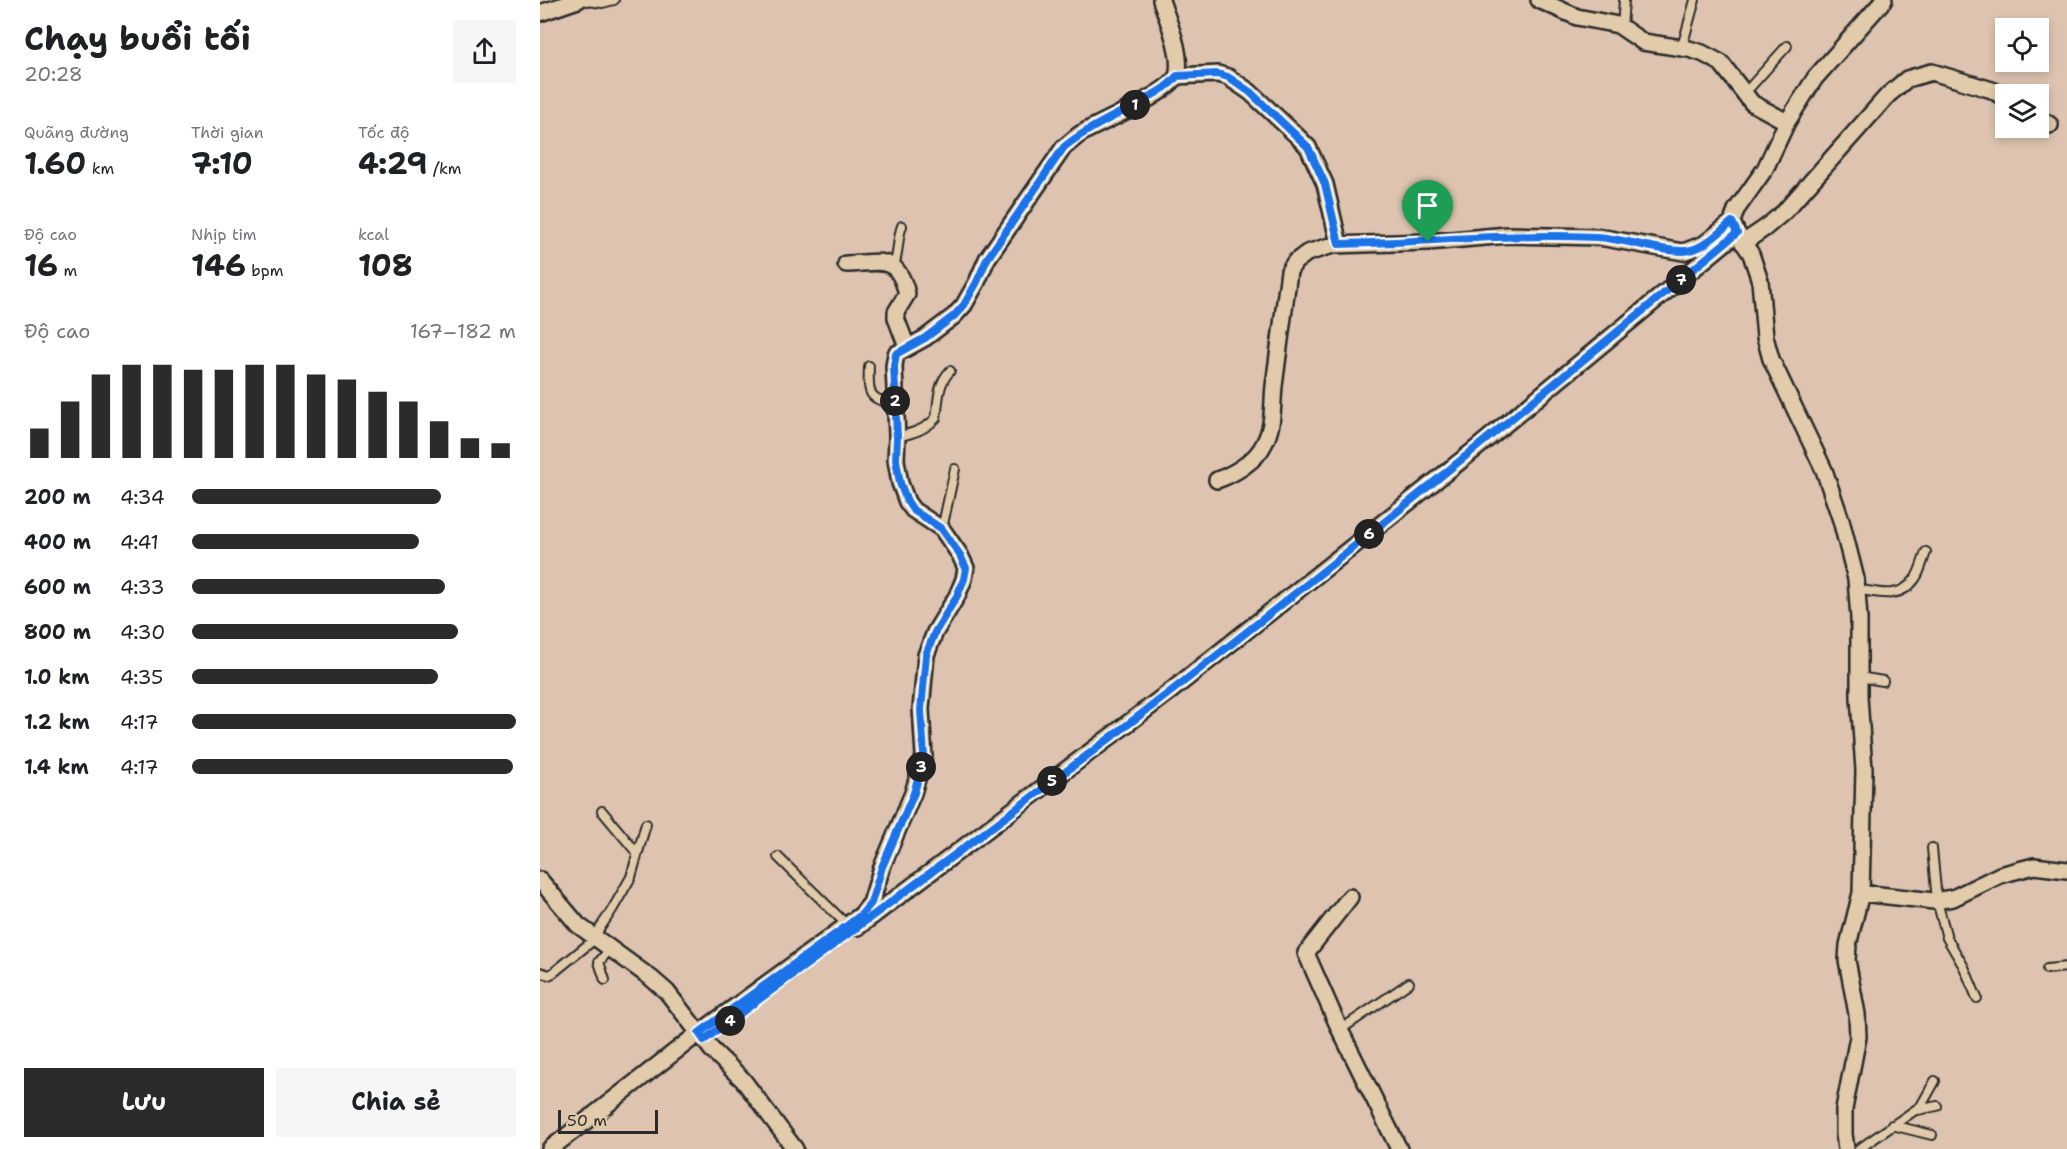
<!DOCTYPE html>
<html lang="vi">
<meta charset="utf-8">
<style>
:root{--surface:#fff;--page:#f6f6f6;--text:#202124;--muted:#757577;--accent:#2b2b2b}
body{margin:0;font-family:"Shantell Sans",sans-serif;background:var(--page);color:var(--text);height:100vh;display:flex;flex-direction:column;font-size:22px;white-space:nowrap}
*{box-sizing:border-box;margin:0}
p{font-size:20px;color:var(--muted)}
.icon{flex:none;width:33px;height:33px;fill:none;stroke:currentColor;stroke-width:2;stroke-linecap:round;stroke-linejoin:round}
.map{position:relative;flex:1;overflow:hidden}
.panel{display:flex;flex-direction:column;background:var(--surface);width:540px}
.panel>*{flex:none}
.fabs{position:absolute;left:1455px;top:18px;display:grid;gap:12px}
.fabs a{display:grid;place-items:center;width:54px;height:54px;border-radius:0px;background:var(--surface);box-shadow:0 3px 9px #0003;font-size:30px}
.scale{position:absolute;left:18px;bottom:15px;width:100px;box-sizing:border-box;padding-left:6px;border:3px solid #2b2b2b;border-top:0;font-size:16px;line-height:21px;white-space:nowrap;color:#2b2b2b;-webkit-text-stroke:4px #e1cbaa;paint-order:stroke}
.pin{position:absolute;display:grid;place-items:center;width:51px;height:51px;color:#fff;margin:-62px -26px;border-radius:50% 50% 50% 0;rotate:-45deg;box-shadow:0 0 6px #0007}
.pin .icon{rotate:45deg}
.km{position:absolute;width:30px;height:30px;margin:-15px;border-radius:50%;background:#222;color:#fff;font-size:16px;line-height:30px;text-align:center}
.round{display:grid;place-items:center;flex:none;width:63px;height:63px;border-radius:0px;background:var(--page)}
.headline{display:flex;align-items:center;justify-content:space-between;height:102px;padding:0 24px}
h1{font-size:33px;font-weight:700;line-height:45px}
.figures{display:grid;grid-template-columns:repeat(3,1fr);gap:9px;height:102px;padding:6px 24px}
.figures div{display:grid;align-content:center}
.figures b{font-size:30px;font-weight:700}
.figures small{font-size:16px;font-weight:400}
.figures p{font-size:16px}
.chart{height:168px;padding:12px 24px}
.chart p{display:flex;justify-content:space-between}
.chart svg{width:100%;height:108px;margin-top:6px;stroke:var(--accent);stroke-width:6}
.action{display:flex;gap:12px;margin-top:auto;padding:12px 24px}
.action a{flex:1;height:69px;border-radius:0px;background:var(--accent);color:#fff;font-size:24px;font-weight:700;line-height:69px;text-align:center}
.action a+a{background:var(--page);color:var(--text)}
ul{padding:0 24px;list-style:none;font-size:20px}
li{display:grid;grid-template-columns:96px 72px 1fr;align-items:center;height:45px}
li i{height:15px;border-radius:8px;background:var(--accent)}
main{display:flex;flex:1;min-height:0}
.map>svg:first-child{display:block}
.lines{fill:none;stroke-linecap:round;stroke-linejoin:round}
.lane-casing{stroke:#2b2b2b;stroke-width:12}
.street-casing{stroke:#2b2b2b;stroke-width:20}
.lane{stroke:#e1cbaa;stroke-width:8}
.street{stroke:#e1cbaa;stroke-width:15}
.route-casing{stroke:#fff;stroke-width:12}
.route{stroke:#1a73e8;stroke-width:8}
</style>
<main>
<section class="panel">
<div class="headline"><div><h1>Chạy buổi tối</h1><p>20:28</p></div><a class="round"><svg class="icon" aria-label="share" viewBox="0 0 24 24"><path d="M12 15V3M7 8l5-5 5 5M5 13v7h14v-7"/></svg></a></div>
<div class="figures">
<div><p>Quãng đường</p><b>1.60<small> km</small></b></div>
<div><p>Thời gian</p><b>7:10</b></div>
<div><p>Tốc độ</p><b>4:29<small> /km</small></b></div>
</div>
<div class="figures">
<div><p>Độ cao</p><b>16<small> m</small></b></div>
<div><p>Nhịp tim</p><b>146<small> bpm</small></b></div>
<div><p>kcal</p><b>108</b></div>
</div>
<div class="chart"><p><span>Độ cao</span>167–182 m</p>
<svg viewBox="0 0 160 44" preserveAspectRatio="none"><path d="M5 44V32M15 44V21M25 44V10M35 44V6M45 44V6M55 44V8M65 44V8M75 44V6M85 44V6M95 44V10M105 44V12M115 44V17M125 44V21M135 44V29M145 44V36M155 44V38"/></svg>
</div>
<ul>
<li><b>200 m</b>4:34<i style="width:77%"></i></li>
<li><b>400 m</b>4:41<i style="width:70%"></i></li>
<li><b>600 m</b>4:33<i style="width:78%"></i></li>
<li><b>800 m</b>4:30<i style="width:82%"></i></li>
<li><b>1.0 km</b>4:35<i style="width:76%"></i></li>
<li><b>1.2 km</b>4:17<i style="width:100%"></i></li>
<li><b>1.4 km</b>4:17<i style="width:99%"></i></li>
</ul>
<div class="action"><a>Lưu</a><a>Chia sẻ</a></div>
</section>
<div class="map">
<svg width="1527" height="1149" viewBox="0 0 1527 1149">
<rect width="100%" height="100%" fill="#ddc3b0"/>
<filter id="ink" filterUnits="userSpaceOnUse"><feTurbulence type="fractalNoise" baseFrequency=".0167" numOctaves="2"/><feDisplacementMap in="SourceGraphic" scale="12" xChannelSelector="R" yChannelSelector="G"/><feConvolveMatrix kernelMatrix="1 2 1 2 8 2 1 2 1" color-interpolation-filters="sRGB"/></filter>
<g filter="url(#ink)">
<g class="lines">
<g class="lane-casing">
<path id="lane" d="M41,0L62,3L74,0
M1082,28L1084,0
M1142,47L1155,0
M1204,94L1247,46
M354,266C359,252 357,239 362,226
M329,366C328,391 327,401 355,403
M357,437C373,433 385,430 396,418C399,400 397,385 410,371
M402,529L415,469
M1317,589C1338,593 1360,600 1375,579C1380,572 1383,560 1386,552
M1319,677L1343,681
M62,811L97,853
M1392,848L1397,901L1407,938L1424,967L1437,998
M238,857L307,925
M1507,969L1527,967
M0,972L9,975L13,973L50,943L72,910L91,877L106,824
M65,980L59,962L71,948
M800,1030L869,983
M1378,1110L1397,1106
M1352,1125L1392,1135
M1319,1149L1381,1106L1395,1081"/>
</g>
<g class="street-casing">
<path id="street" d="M999,0L1037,17L1078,25L1103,42L1149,49L1162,53L1181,63L1212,103L1247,122
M0,13L38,0
M637,76L678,74L688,77L710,92L755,134L768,147L785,184L799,244
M1498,117L1510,125
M1203,243L1225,228L1245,211L1348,95L1367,79L1392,72L1452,90L1466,99
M306,264C340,263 357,253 367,294L356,312V318L367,347
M677,480C694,474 716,461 724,444C734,426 732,406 734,386C739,347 744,309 749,271L755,262L767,253L793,245L888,242L968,235L1059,237L1143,252L1164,244L1192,222
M0,880L38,925L111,978L127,992L172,1050L203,1080L255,1149
M1321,893L1394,901L1413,898L1460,875L1494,866L1527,870
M810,897L766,953L800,1030L859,1149
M318,927L632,690L933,451L1197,233
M10,1149L159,1033L307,925L321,915L331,903L342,867L373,793L384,756L381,709L386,655L395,632L417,596L424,579L426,568L420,555L402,529L373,510L367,502L360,483L356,460L357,437L354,366L356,354L385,338L414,316L424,305L437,282L447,259L524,147C530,143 535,137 542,133C560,122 635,92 638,72C641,49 628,22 621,0
M1306,1149L1304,1134V1109L1318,1037L1317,1014L1307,960L1308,945L1321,893L1324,770L1319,697V618L1316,579L1301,520L1284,470L1231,359L1225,337L1220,281L1211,254L1197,233L1192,222L1196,210L1225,169L1247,122L1275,78L1344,0"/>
</g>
<use href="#lane" class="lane"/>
<use href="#street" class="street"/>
</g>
</g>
<g class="lines" filter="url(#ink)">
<g class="route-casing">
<path id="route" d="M678,74L688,77L710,92L768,147L785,184L799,244C885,242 970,233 1056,237C1083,238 1115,251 1142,251C1161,252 1178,233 1192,222L1197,233C1011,387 824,541 634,689C479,809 321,924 164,1040L159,1033L308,925L321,915L331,903L342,867L374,793L384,756L381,710L386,655L395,632L417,596L424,579L426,568L420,555L402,529L373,510L367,501L360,483L356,460L357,437L354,366L356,354L385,338L414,316L424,305L437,282L447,259L524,147C547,128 576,116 602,101C614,94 628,88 637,76Z"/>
</g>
<use href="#route" class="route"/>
</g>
</svg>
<div class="fabs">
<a><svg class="icon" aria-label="locate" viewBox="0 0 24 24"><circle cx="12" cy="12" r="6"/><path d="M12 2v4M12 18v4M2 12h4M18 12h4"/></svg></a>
<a><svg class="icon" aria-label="layers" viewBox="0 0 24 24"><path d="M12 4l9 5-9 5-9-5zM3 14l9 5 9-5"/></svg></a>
</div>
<div class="scale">50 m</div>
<div class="pin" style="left:888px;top:242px;background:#1e9e55"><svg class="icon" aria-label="arrive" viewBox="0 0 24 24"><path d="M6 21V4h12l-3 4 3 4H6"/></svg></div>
<b class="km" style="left:595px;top:105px">1</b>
<b class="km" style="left:355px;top:401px">2</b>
<b class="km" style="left:381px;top:767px">3</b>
<b class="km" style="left:190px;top:1021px">4</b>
<b class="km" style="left:512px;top:781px">5</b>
<b class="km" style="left:829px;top:534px">6</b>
<b class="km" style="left:1141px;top:280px">7</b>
</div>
</main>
